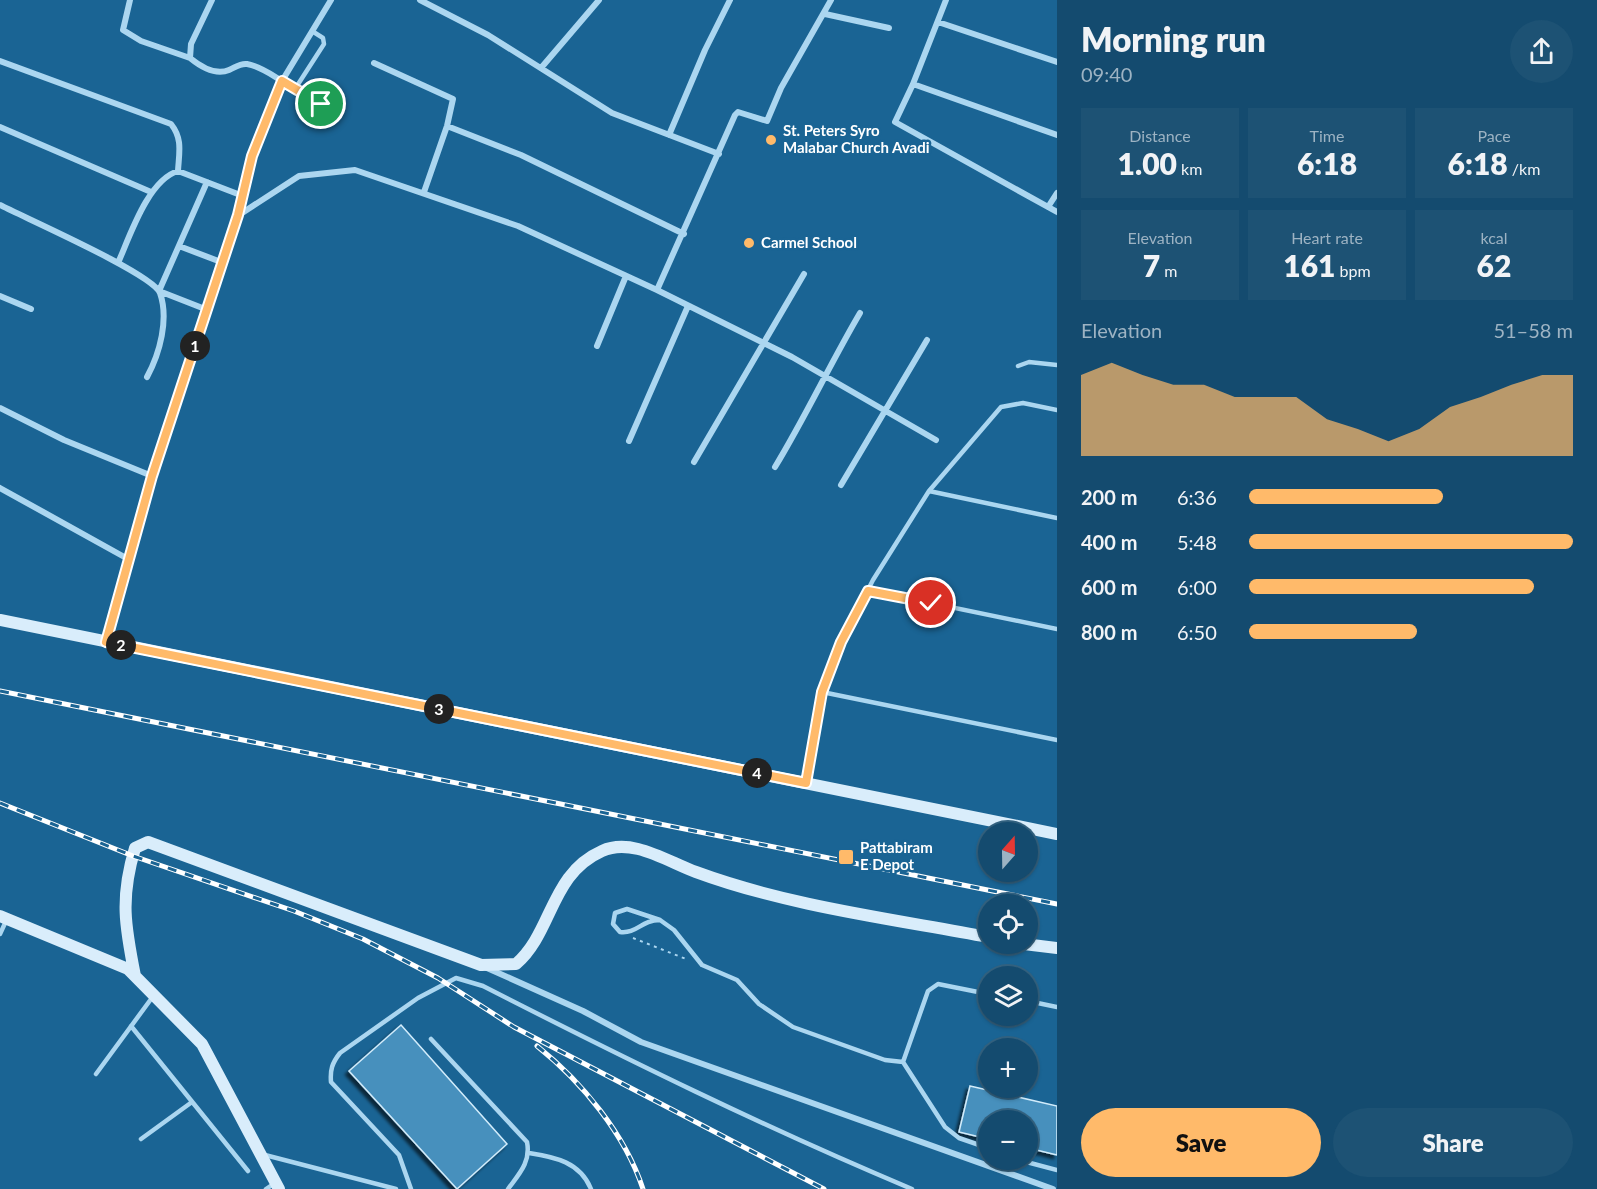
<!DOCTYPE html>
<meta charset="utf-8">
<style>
:root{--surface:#144b6f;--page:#1d5274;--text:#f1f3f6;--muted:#9db3c3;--line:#336382;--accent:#ffba6a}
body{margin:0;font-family:Lato,sans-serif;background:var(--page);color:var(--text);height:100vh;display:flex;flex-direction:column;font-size:22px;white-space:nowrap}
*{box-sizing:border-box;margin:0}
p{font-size:20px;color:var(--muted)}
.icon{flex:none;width:33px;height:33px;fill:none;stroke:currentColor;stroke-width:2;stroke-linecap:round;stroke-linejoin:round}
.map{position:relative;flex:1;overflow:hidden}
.panel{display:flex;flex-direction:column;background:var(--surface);width:540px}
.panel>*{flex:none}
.needle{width:39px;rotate:20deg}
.fabs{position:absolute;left:978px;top:822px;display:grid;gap:12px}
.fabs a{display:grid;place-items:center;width:60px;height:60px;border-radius:50%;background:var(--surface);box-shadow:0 2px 4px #0004,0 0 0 2px var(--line);font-size:30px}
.pin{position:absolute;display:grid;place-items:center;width:51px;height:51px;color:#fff;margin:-26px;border:3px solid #fff;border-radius:50%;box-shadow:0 2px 6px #0007}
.km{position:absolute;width:30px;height:30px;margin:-15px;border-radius:50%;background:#222;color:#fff;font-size:16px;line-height:30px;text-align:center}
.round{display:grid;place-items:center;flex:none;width:63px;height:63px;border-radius:32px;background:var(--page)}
.overview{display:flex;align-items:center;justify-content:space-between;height:102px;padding:0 24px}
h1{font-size:33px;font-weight:800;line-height:45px}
.metrics{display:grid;grid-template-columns:repeat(3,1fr);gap:9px;height:102px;padding:6px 24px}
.metrics div{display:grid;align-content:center;border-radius:0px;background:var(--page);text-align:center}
.metrics b{font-size:30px;font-weight:800}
.metrics small{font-size:16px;font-weight:400}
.metrics p{font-size:16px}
.chart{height:168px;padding:12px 24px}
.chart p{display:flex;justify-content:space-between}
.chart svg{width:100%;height:108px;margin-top:6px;fill:var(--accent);opacity:.7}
.cta{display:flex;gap:12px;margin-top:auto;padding:12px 24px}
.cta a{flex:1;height:69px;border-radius:36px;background:var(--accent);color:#111;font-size:24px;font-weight:800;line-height:69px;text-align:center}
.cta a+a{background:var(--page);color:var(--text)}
ul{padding:0 24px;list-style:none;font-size:20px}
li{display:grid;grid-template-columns:96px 72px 1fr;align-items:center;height:45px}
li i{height:15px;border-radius:8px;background:var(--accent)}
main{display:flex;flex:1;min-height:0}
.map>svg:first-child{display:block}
.building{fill:#4790bd;stroke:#d2ecfb;stroke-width:1.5;filter:url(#shadow)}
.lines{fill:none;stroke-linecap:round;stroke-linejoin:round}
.path{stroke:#abd6f0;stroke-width:2;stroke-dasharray:3 4.5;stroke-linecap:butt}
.lane{stroke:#abd6f0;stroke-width:4.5}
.street{stroke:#abd6f0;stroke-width:6}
.secondary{stroke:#d9edfb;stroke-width:12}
.rail-casing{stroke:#fff;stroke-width:5}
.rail{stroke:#1a6494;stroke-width:3;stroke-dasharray:9;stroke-linecap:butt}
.route-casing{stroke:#fff;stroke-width:12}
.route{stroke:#ffba6a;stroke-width:8}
.poi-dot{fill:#ffba6a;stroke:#1a6494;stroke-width:2}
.labels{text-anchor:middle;stroke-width:5;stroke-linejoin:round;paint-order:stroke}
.poi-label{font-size:15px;font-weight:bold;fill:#fff;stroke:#1a6494;text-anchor:start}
</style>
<main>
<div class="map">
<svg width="1057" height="1189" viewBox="0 0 1057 1189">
<defs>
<filter id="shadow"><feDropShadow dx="-3.5" dy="3.5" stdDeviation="1.5" flood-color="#0009"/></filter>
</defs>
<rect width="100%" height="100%" fill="#1a6494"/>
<path class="building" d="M401,1025L507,1144L457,1189L349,1071Z
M970,1086L1057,1106V1155L1028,1148V1120H988V1139L959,1132Z"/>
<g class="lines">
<path class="path" d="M633,938L686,959"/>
<path class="lane" d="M282,81L321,103
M295,89L324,44L323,38L312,31
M1018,366L1029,362L1057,365
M929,491L1057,518
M868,590L1057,629
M822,692L1057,740
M806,783L822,692L841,642L873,580L929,491L1001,407L1023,403L1057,410
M660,920C641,920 637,934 620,932L613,924L615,913L627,909L660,920L674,930L702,965L737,980L759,1004L793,1027L885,1060L903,1062
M0,934L6,921
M988,994L938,984L928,991L903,1062L945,1127L959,1138L988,1148
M1028,1001L1057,1007
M131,1026L248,1171
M431,1039L527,1142C531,1162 519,1174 508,1189
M96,1074L154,995
M141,1139L192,1102
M529,1153C555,1157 580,1162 591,1189
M265,1155L396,1189
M1019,1160L1057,1170
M266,1189L275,1183
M411,1189L399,1155L331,1082C330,1070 332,1063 340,1053L418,998L456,978L483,986C624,1058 766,1128 912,1189"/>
<path class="street" d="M130,0L123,30L141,41L190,58
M212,0L191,44L190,58C201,67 215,76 229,70C236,67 240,63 247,64C260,66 272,75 282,81
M420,0L488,35L612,113L719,154
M946,0L913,84L1057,135
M825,14L889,28
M938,22L1057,62
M0,61L171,124C183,139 179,153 178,171
M374,63L453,99L447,126L424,192
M541,68L599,0
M913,84L895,122L1057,212
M447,126L521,155L684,234
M0,127L151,192
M669,135L705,50L730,0
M0,205C25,218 153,274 160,293C169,319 160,353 147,377
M1048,207L1057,193
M239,215L252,156L282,81L331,0
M179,246L221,262
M118,263C130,236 148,180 178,171L243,196
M657,290L735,115L738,112L767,121L781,88L831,0
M0,296L31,309
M205,309L159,291L207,182
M597,346L626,276
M0,408L64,440L152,476
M629,441L688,306
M694,462L804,274
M775,467C806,416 830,364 860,313
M841,485L927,340
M0,488L128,559
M106,642L152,476L187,374L205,309L239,215L299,176L355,170L518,226L657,290L792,357L936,440
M487,968L583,1011L641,1042L1053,1189"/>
<path class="secondary" d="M0,620L1057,834
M0,916L128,969L202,1044L279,1189
M1024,944L1057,948
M135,976C125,926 120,898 135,848L148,842L481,965L516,964C553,932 550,874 602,851C632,837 668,862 696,872C788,906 893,919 988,937"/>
<g class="rail-casing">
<path id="rail" d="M0,691L1057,904
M0,803L133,856L294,911L363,939L438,978L514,1027L824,1189
M537,1046C582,1082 625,1134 643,1189"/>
</g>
<use href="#rail" class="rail"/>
</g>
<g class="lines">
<g class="route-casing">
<path id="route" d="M321,104L282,81L252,156L238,215L152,476L106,642L806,783L822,692L841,642L868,591L931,603"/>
</g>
<use href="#route" class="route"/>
</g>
<g class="poi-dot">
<circle cx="771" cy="140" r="6"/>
<circle cx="749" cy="243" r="6"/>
<rect x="838" y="849" width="16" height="16" rx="3"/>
</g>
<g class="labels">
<g class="poi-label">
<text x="783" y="136">St. Peters Syro<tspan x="783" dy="17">Malabar Church Avadi</tspan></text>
<text x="761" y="248">Carmel School</text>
<text x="860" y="853">Pattabiram<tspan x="860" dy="17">E Depot</tspan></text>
</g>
</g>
</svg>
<div class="fabs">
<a><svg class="needle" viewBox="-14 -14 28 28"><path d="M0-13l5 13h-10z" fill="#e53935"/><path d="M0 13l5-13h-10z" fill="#9db3c3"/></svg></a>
<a><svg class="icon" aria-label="locate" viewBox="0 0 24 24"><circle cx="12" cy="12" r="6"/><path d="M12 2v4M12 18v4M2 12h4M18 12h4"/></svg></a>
<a><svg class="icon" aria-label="layers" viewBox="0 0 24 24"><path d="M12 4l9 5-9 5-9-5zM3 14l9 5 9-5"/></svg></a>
<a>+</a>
<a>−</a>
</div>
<div class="pin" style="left:321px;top:104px;background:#1e9e55"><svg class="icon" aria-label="arrive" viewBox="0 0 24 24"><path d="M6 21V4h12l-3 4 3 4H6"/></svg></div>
<div class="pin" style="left:931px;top:603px;background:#d93025"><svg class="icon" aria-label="check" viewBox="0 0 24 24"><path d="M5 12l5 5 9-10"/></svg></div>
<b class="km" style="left:195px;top:346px">1</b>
<b class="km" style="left:121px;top:645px">2</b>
<b class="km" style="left:439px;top:709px">3</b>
<b class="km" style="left:757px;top:773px">4</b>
</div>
<section class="panel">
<div class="overview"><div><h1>Morning run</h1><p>09:40</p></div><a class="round"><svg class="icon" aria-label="share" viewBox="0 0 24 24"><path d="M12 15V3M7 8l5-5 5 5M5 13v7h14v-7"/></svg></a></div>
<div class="metrics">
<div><p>Distance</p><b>1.00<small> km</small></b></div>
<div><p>Time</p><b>6:18</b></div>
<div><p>Pace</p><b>6:18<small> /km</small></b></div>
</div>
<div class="metrics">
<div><p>Elevation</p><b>7<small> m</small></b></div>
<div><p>Heart rate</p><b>161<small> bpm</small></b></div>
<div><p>kcal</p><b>62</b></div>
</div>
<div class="chart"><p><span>Elevation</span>51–58 m</p>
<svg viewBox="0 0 160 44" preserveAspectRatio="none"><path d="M0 44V11L10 6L20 11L30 15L40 15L50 20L60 20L70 20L80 29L90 33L100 38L110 33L120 24L130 20L140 15L150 11L160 11V44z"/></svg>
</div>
<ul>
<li><b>200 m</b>6:36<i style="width:60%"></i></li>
<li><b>400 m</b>5:48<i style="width:100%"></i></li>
<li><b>600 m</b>6:00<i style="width:88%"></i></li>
<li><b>800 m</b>6:50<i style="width:52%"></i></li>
</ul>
<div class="cta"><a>Save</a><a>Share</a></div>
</section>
</main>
